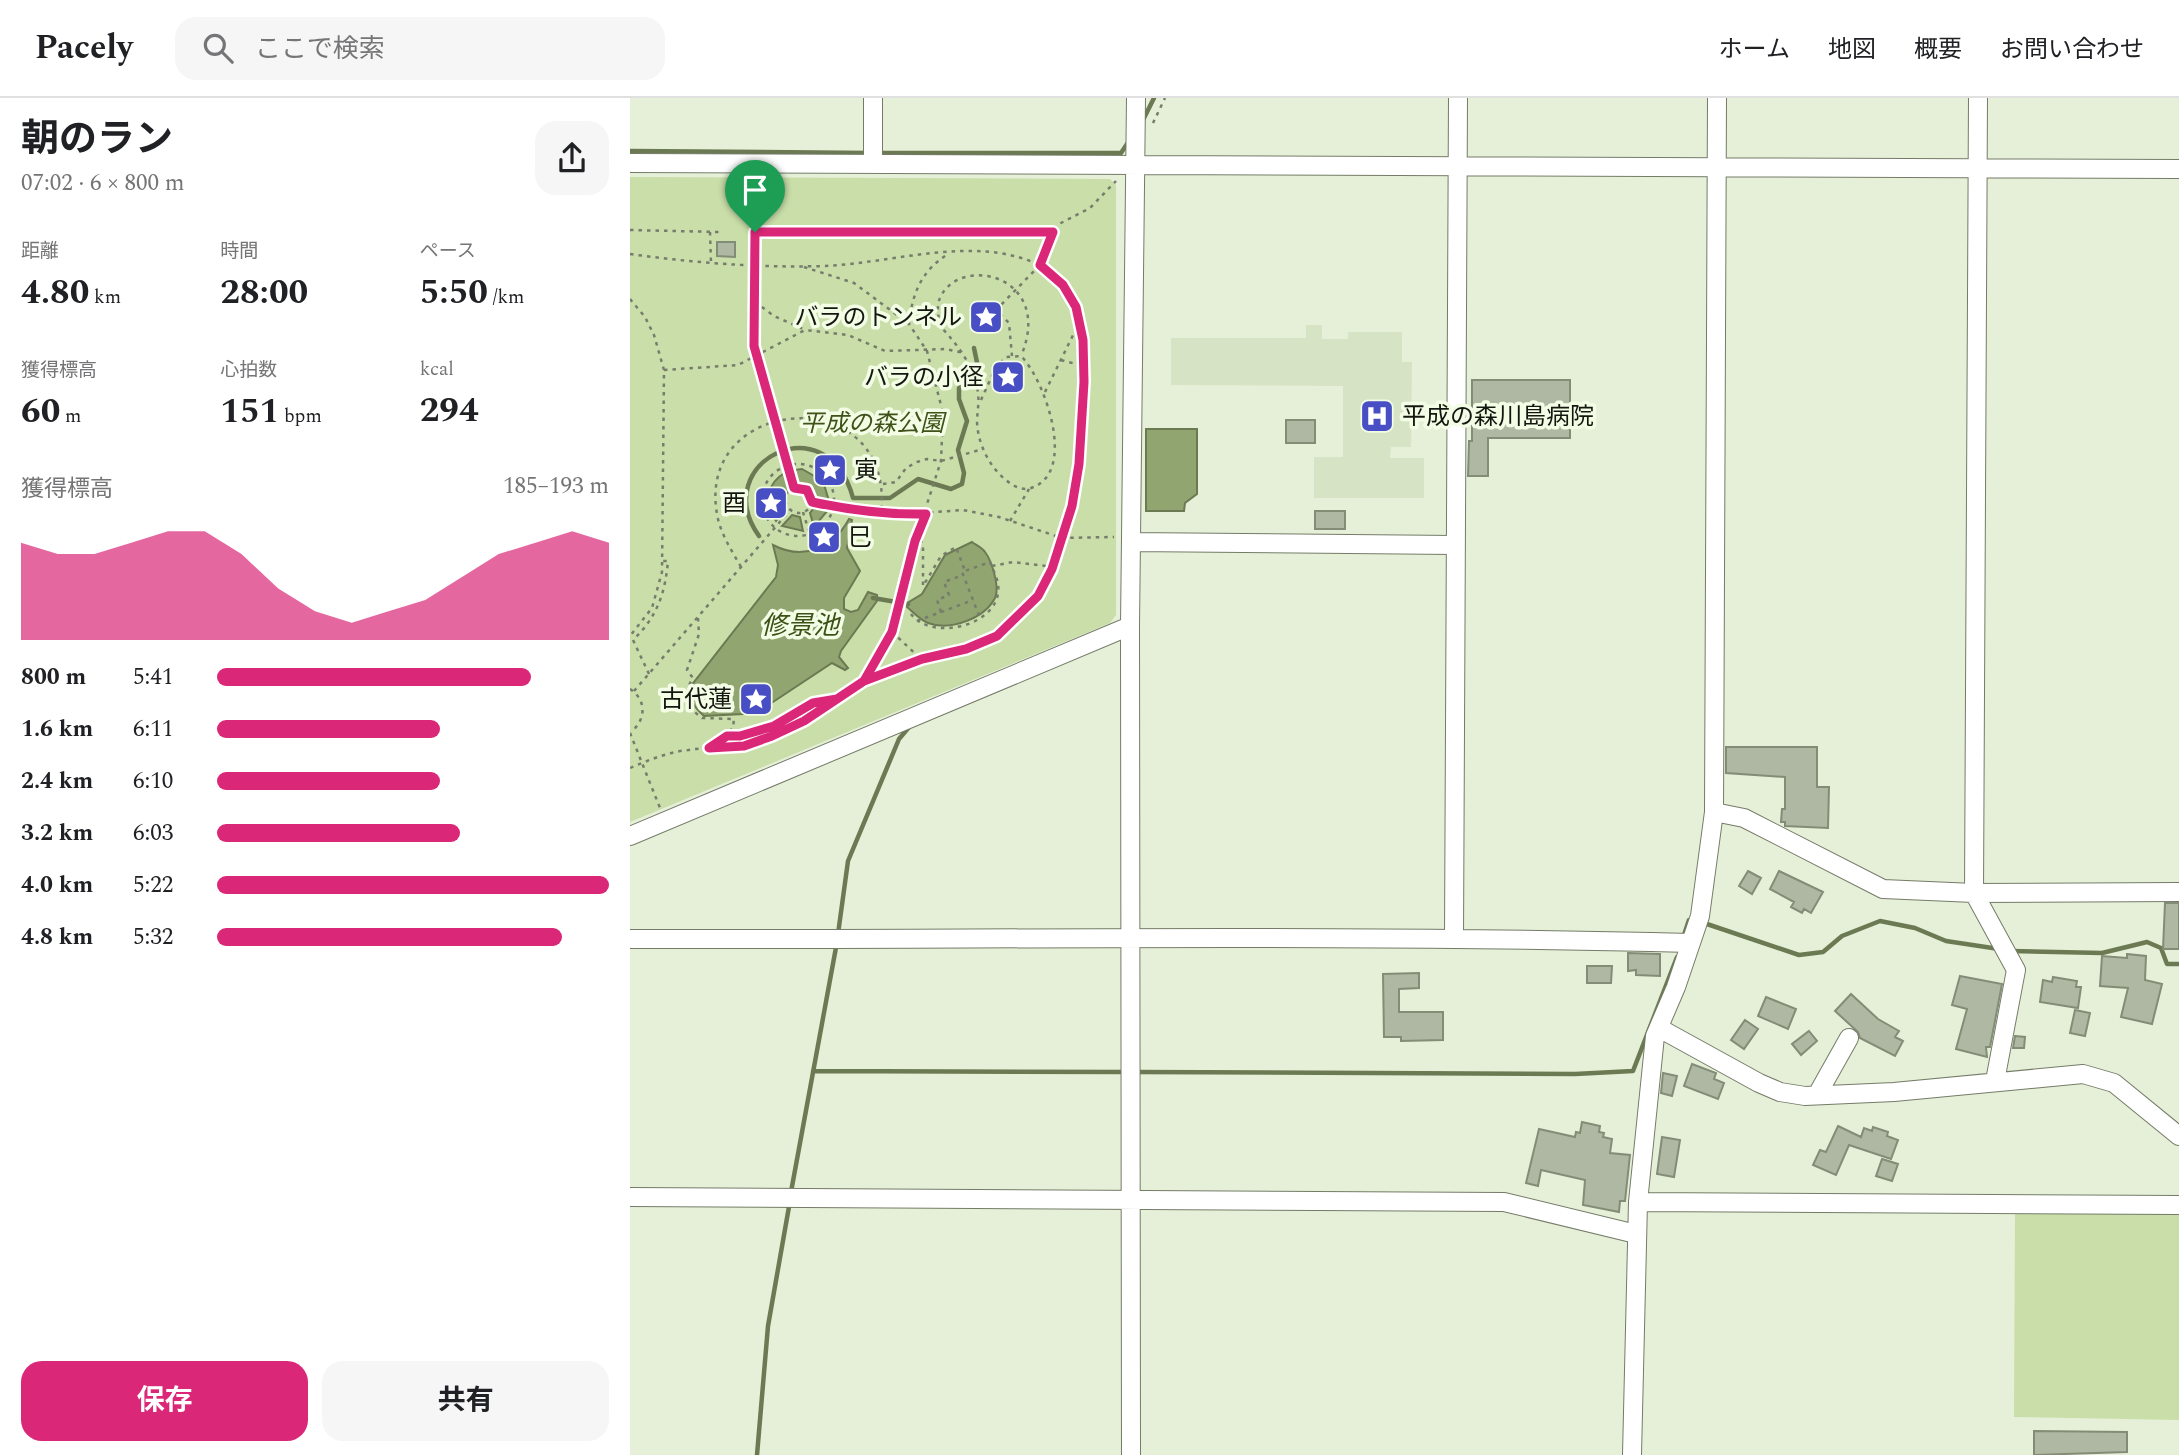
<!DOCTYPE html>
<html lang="ja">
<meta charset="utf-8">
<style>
:root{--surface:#fff;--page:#f6f6f6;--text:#202124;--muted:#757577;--line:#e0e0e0;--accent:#db2777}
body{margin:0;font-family:Spectral,"Noto Sans JP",serif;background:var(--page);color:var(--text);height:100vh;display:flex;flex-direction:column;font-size:26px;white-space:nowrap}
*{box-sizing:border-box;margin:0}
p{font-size:23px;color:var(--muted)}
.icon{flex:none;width:38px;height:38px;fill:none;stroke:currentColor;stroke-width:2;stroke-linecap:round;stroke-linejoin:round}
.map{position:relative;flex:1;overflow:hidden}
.side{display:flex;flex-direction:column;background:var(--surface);width:630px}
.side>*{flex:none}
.pin{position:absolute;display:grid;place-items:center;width:60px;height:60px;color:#fff;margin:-72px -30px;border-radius:50% 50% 50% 0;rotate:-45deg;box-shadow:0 0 7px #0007}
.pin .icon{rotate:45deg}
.round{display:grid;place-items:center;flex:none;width:74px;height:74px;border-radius:21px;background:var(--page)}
.head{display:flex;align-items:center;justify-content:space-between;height:119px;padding:0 21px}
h1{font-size:38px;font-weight:700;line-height:52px}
.stats{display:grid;grid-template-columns:repeat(3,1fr);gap:10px;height:119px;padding:7px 21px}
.stats div{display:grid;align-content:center}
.stats b{font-size:35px;font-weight:700}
.stats small{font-size:19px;font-weight:400}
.stats p{font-size:19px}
.chart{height:196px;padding:14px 21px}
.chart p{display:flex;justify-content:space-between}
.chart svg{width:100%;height:126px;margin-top:7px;fill:var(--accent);opacity:.7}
.action{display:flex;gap:14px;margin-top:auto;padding:14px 21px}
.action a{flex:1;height:80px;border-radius:21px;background:var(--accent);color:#fff;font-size:28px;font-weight:700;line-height:80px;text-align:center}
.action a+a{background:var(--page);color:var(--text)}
ul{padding:0 21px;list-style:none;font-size:23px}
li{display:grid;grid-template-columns:112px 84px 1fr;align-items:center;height:52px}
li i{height:18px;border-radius:9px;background:var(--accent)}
header{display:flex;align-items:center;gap:42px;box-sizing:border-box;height:98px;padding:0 35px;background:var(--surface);border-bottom:2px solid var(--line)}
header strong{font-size:33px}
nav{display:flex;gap:38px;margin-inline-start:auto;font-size:24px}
.search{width:490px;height:63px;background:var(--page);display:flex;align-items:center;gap:18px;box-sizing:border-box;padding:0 24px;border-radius:21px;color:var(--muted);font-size:26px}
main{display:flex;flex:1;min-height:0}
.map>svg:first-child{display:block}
.built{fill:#d7e3c5}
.green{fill:#c9dea8}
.water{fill:#91a570;stroke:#6c7a53;stroke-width:2}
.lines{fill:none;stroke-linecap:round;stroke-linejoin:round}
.stream{stroke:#6c7a53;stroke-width:4.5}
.building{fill:#afb8a2;stroke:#838c77;stroke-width:2}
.minor-casing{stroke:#747c68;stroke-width:20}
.path{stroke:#777d6d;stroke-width:2.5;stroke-dasharray:3.5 5;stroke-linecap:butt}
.minor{stroke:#fff;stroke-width:18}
.route-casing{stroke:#fff;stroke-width:14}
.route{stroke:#db2777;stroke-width:9}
.labels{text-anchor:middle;stroke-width:7;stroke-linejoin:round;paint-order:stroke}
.poi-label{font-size:24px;fill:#14170f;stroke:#f3fce5;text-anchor:end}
.park-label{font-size:24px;font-style:italic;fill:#405219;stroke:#f3fce5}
.water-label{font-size:26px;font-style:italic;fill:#3d5016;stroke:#f3fce5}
</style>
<header>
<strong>Pacely</strong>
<div class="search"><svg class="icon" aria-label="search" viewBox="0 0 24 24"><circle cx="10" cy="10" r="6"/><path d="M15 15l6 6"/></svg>ここで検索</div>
<nav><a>ホーム</a><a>地図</a><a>概要</a><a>お問い合わせ</a></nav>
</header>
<main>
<section class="side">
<div class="head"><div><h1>朝のラン</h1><p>07:02 · 6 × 800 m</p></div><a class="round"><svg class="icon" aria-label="share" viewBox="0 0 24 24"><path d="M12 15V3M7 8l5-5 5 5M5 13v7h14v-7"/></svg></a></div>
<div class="stats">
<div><p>距離</p><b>4.80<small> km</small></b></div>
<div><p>時間</p><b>28:00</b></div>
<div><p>ペース</p><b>5:50<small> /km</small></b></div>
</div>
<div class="stats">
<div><p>獲得標高</p><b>60<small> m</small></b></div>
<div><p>心拍数</p><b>151<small> bpm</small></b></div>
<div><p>kcal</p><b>294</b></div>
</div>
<div class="chart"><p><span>獲得標高</span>185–193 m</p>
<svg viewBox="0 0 160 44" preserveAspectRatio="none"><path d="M0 44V10L10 14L20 14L30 10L40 6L50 6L60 14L70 26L80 34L90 38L100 34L110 30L120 22L130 14L140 10L150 6L160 10V44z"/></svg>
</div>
<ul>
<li><b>800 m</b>5:41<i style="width:80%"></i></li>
<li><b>1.6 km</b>6:11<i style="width:57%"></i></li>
<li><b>2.4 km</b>6:10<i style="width:57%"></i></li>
<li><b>3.2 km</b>6:03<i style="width:62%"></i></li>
<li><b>4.0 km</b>5:22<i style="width:100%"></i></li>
<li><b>4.8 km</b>5:32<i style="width:88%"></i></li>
</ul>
<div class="action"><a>保存</a><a>共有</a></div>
</section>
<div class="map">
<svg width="1549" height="1357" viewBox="0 0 1549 1357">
<rect width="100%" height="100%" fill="#e6efd8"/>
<path class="built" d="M676,227H692V241H718V234H772V264H782L781,349H761L760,360H794V400H684V359H713V288L541,287V240H676Z"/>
<path class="green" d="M0,79L480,81L486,87V517L480,525L0,724Z
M1549,1115V1322L1384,1319L1385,1116Z"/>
<path class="water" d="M516,331H567V396L555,405L554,413H516Z
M172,371L193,383L199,403L185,401L179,390L169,387L164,372Z
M156,374L162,389L153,401L156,411L146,423C132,405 137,385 156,374Z
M184,410L198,412L184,429L180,415Z
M162,417L170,419L173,433L152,428Z
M219,421L222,422L217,450L230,473L214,500V511L221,514L228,512L238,494L247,497V503L211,553L209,559L218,570L215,572L202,565L140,606L135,599L120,596L113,616L74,618C63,608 59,603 61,588L146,479L148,467L143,447C174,463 203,450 219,421Z
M342,444C346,447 353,450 355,454C362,463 370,490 365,500C354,521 320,533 298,525C290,522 284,515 277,509L279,504L292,496L315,457Z"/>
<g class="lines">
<path class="stream" d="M512,24L524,0
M0,53L240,55
M248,55H491L499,43
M129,438C77,365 197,303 223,400H260L288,381L321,391L332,386L334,375L328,352L337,323L329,301V290L349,274L344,250
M243,500L278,506
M1071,824L1169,857L1193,854L1212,838L1250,823L1285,830L1316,843L1369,851
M208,836L218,763L269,641L280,628
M1053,840L1059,822H1062
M1381,853L1472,855L1517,844L1531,850L1537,866H1549
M183,973L496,974
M505,974L945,976L1003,973L1047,859
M161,1094L207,844
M127,1357L138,1228L160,1103"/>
</g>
<path class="building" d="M87,144H105V159L87,158Z
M842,282H940V340H858V378H838L839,343H842Z
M656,322H685V345H656Z
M685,413H715V431H685Z
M1096,649H1187V689H1199L1198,730L1155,728V724H1151L1152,711H1155V679L1096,675Z
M1118,773L1131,780L1122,796L1109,788Z
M1149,773L1193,794L1181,815L1174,811L1172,815L1161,809L1164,804L1140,791Z
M1535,805H1549V851H1533Z
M998,855L1030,856V878L1006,877V872L998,873Z
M1497,856L1516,858L1515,882L1532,886L1522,926L1491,919L1498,890L1470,888L1472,858L1497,860Z
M957,868H982L981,885H957Z
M789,875V890L769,891V914H813V942L771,943V939H754L753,876Z
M1330,878L1372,886L1360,949H1356L1357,959L1326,951L1337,911L1322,907Z
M1423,879L1447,883L1446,889H1451L1448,910L1410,904L1413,882L1422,884Z
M1221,896L1248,921L1269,933L1265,939L1273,943L1265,958L1230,940L1228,934L1205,913Z
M1136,899L1166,911L1158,931L1128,918Z
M1445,912L1460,915L1455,938L1440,935Z
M1115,922L1128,931L1114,951L1101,942Z
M1179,933L1187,943L1171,957L1162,946Z
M1385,938L1395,939L1394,950H1383Z
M1062,966L1086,975L1084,981L1094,985L1088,1001L1054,988Z
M1033,975L1047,978L1042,998L1031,995Z
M952,1024L970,1028L969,1034L974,1035L973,1039L982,1041L980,1055L1000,1057L995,1103H990L989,1114L953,1107L955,1082L911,1072L908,1088L896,1085L909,1031L945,1039L946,1034L950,1035Z
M1208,1028L1231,1039L1234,1030L1242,1033L1243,1029L1258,1034L1257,1038L1268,1042L1261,1061L1219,1047L1206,1077L1183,1067L1190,1052L1196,1054Z
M1032,1039L1050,1042L1044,1079L1027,1076Z
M1252,1061L1268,1066L1262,1083L1246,1078Z
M1404,1333L1497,1334V1354L1404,1357Z"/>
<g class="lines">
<g class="minor-casing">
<path id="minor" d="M1348,0L1344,795L1386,872L1365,983
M0,65L1549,71
M243,66V0
M501,444L824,447
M1084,714L1114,720L1253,791L1344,795L1549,794
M0,738L500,528
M824,839L828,0
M0,841C354,842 708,836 1061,845
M1029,930L1129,985L1150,994L1175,998L1264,994L1453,976L1484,985L1549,1038
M1187,997L1219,940
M0,1099L874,1104L1006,1136
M1008,1104L1549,1107
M501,1357L500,528L506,0
M1002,1357L1008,1104L1025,938L1046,889L1070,818L1084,714L1087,0"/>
</g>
<path class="path" d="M523,25L535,0
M134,83V109H125L124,248L164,390
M0,132L90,134
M80,134L81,165
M125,134H423
M0,156C66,165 129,170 195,168C263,165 344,137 407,166C455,188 455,251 454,296C452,370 439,501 364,539C342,551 318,554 294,560C275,566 255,574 237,582C194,601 161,639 113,648C95,652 76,649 58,652C38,654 19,662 0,670
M174,169L224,185L279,226L297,253L313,315L311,363L285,443L262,534L234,583
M0,201L15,219L24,237L34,272L32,474L22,510L0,538
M125,204L144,218L173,231
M279,226C282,196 291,173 318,156
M382,258L379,225L366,212L410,167L417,143L431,125L460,110L486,83
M431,262L453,268
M34,272L108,267L175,232L218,237L255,253L316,251L334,255
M415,294L449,225
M351,302L366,269L376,259L391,258C415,282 448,375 401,390C392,393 383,388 376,382C359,369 347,344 347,322C348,308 350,299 346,285C339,261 326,245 309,227C309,218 306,208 310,200C330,155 425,178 391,258
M132 402a36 36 0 1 1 72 0a36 36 0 1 1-72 0Z
M253,386L266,384L276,370L287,364L297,361L311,363L353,351
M156 402a13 13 0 1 1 26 0a13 13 0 1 1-26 0Z
M182,404L267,417L333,412L369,419L432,440L484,439
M173,414L180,437
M380,423L399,391
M289,433L293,449V488L311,458L326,449L335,473
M362,468L383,464L416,468L425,461
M111,469C102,453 92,438 88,421C60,296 266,280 251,415
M311,514L307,502L319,497L314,484L333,477
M281,516C300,542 362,530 368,496C370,484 364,474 360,464L332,474L350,520
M68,520L69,536L57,572L63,580C52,597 57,609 72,620L104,621L103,630L79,651
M287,523L343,502
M262,534L290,560
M19,576L3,542C27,519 35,496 38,463H32
M0,591C17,602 16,622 1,634
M4,593L161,411
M0,635L30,710
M97,638C140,637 164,608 204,601"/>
<use href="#minor" class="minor"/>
</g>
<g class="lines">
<g class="route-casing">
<path id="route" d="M125,134L124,248L164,390L177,392L182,404C220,412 257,417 296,416L285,443L262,534L234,583L174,623L142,638L114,648L79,650L97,638H110L144,628L183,605L207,601L234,583L292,561L336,551L367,538L408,498L422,471L442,408L449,366L454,284L453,242L446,209L433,187L410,167L423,134H125"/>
</g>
<use href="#route" class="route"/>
</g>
<defs>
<g id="sight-square" transform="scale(1.75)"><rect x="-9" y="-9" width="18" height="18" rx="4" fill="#484ec4" stroke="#f3fce5"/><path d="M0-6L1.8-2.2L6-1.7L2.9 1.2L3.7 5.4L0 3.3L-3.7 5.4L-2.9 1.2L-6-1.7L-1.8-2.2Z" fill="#fff"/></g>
<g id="hospital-square" transform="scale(1.75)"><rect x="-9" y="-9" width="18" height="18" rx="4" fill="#484ec4" stroke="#f3fce5"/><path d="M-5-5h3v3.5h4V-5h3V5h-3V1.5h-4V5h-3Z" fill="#fff"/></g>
</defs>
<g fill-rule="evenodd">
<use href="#sight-square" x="356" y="219"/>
<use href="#sight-square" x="378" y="279"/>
<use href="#hospital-square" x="747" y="318"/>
<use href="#sight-square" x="200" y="372"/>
<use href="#sight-square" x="141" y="405"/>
<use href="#sight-square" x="194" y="439"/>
<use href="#sight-square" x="126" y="601"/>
</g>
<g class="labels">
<g class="poi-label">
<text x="332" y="227">バラのトンネル</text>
<text x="354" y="287">バラの小径</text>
<text x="772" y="326" text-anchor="start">平成の森川島病院</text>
<text x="224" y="380" text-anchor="start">寅</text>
<text x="116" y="413">酉</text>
<text x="218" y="447" text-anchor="start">巳</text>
<text x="102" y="609">古代蓮</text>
</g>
<g class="park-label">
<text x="242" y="333">平成の森公園</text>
</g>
<g class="water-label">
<text x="170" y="536">修景池</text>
</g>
</g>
</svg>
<div class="pin" style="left:125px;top:134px;background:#1e9e55"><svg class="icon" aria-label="arrive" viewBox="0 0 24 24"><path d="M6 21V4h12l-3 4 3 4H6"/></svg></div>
</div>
</main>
